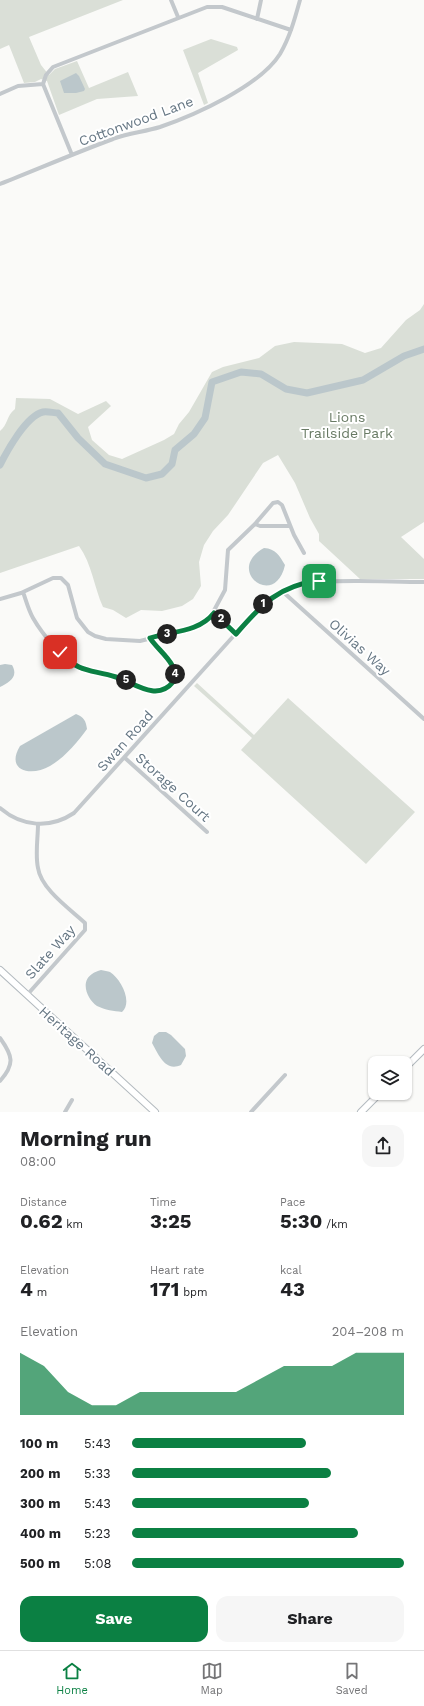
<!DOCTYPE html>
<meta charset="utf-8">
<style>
:root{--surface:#fff;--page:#f6f6f6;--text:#202124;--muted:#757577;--line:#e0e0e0;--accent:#0b8043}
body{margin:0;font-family:"Work Sans",sans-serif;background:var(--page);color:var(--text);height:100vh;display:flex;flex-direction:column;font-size:15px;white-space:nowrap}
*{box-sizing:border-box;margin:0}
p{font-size:13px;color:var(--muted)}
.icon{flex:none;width:22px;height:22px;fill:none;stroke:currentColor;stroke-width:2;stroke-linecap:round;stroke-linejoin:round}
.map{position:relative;height:1112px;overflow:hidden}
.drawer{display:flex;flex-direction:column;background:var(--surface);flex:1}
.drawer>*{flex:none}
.tools{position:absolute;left:368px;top:1056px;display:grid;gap:8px}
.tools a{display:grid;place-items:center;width:44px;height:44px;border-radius:8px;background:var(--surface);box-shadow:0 1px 3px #0004;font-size:20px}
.pin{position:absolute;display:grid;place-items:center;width:34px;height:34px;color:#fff;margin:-17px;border-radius:8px;box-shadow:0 2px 6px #0006}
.km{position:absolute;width:20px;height:20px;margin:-10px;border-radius:50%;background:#222;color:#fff;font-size:11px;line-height:20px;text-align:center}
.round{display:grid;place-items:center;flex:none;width:42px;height:42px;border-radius:12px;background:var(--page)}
.summary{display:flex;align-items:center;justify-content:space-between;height:68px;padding:0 20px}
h1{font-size:22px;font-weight:700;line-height:30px}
.figures{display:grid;grid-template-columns:repeat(3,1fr);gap:6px;height:68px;padding:4px 20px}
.figures div{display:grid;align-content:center}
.figures b{font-size:20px;font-weight:700}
.figures small{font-size:11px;font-weight:400}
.figures p{font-size:11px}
.chart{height:112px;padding:8px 20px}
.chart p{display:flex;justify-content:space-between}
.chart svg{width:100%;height:72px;margin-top:4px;fill:var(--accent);opacity:.7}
.primary-button{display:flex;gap:8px;margin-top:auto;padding:8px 20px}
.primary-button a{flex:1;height:46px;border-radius:12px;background:var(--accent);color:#fff;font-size:16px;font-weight:700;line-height:46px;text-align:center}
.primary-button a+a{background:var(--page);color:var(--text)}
ul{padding:0 20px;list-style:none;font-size:13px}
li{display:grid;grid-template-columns:64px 48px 1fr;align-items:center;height:30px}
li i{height:10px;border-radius:5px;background:var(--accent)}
.dock{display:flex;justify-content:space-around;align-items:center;height:56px;border-top:1px solid var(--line);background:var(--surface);font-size:11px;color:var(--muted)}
.dock a{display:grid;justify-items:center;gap:2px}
.dock .current{color:var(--accent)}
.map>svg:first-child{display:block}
.green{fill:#dadfd7}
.water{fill:#bbc7cb}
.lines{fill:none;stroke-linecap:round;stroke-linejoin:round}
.river{stroke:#bbc7cb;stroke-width:7}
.secondary-casing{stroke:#b3babf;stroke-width:8}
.street{stroke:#c3c8cc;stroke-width:4}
.secondary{stroke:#fff;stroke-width:6}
.route-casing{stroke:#fff;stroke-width:8}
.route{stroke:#0b8043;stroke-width:5}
.labels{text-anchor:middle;stroke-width:4;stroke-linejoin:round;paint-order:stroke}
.street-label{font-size:14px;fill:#657683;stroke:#fff}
.park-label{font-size:14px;fill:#687a64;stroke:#fff}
</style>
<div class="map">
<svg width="424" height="1112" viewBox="0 0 424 1112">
<rect width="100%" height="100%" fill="#fafaf8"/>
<path class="green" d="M0,0H123L29,37L41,65L49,75L55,69L77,61L89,88L128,72L138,96L97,99L59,115L47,81L41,79L35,82L24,83L9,45L0,49Z
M211,39L237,47L238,50L198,73L208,103L204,105L183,50Z
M424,304V522L401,537L424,559V579H360L319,541V534L310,518L295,483L278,455L263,463L228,515L213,531L204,545L199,562L201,586L193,599L182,606L162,611L141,610L126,618L113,610L103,607C94,587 92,564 79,546L0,573V431C8,425 6,416 15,409L16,398L50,399L78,414L106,401L111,406L88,427L92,440L109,455L122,459L164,440L174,434L179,424L189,412L212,372L223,367L259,358L275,346L294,342L342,344L365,353L381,348L406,320L420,310Z
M197,683L254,735L288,698L415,812L366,864L241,750L252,738L194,686Z"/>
<path class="water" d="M76,73L79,76L85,89L84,91L76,93H64L60,81Z
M264,548C276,549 279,555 285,565C275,610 224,570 264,548Z
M5,664L12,665C19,677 9,682 0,687V665Z
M76,714C84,717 86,721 87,729C78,742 64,758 50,766C31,777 5,771 20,746Z
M101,970C104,971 108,971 110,972C121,979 133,1002 122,1012C114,1011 105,1010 97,1006C87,999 80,982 92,974C94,972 98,971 101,970Z
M159,1032H166L171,1035L185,1049L186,1056L181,1065C165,1072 159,1055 152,1043L154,1036Z"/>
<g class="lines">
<path class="river" d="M0,465C7,451 26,416 43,412C47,411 54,413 58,413L78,438L105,464L146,478L162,474L172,464L175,450L194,434L205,418L212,382L241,372L261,374L286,389L307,393L363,380L404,356L424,349"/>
<g class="secondary-casing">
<path id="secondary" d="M0,970L155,1112
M405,1068L424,1049
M361,1112L380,1093"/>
</g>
<path class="street" d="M171,0L178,17
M257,19L261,0
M0,94L18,86L43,84
M72,155L43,84L46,75L53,67L207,7H222L291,30
M0,184C38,169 75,153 113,139C128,133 144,132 160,127C195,115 260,86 280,54C290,37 295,18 300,0
M255,524L260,526H290
M282,591L424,719
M23,592C26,600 28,609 33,618C41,632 65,663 81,669C95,674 111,674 126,680C141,687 159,699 173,683C181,665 158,651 150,638
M0,599L21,593L53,578H61L68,585L77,618L88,632L95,636L106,639L140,641L188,629L211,616L225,590L228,550L255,524L273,503L278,502L282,505L294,535L304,553
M214,613L236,634
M125,758L207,832
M0,808C22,827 50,829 74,813L257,610C288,580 318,581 359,581C381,581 402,582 424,582
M27,995L85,930V923C70,909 41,889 38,868C35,854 38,838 38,824
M0,1038C13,1056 15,1064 0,1081
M65,1112L72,1100
M251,1112L285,1075"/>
<use href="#secondary" class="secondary"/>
</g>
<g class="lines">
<g class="route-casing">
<path id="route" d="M60,652C80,674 91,669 116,677C134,683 157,702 173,682C181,665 158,651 150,638C171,631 198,633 214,613L236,634C261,605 279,585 319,581"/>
</g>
<use href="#route" class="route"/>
</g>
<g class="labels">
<g class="street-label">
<text transform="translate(136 121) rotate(-20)" y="5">Cottonwood Lane</text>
<text transform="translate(360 647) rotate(42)" y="5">Olivias Way</text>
<text transform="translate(125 741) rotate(-48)" y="5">Swan Road</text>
<text transform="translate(173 787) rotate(42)" y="5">Storage Court</text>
<text transform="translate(50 952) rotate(-48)" y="5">Slate Way</text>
<text transform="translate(77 1041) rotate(42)" y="5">Heritage Road</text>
</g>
<g class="park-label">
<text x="347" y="422">Lions<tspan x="347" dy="16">Trailside Park</tspan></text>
</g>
</g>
</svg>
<div class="tools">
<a><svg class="icon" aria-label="layers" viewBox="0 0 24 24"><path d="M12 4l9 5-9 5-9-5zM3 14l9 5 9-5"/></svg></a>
</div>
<div class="pin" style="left:319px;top:581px;background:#1e9e55"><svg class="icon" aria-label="arrive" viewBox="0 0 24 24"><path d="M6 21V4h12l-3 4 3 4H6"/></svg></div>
<div class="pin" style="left:60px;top:652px;background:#d93025"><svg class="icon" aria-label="check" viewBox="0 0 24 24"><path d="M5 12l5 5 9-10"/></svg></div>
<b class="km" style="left:263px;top:604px">1</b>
<b class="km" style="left:221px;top:619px">2</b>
<b class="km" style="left:167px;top:634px">3</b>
<b class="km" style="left:175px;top:674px">4</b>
<b class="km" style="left:126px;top:680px">5</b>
</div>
<section class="drawer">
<div class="summary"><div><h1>Morning run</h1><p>08:00</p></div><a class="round"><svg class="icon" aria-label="share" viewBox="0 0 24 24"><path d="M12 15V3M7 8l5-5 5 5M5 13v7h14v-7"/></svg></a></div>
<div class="figures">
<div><p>Distance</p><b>0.62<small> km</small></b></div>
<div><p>Time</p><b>3:25</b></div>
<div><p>Pace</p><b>5:30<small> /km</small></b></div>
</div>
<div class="figures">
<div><p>Elevation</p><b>4<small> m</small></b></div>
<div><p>Heart rate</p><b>171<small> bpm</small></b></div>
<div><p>kcal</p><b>43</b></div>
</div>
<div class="chart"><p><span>Elevation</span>204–208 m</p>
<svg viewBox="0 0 160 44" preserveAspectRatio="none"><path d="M0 44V6L10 14L20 30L30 38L40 38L50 30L60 30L70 30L80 30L90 30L100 22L110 14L120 14L130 14L140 6L150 6L160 6V44z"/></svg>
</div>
<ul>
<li><b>100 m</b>5:43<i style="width:64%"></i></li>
<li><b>200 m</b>5:33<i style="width:73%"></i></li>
<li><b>300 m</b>5:43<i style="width:65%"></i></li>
<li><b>400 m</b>5:23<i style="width:83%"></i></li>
<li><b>500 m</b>5:08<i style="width:100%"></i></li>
</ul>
<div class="primary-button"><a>Save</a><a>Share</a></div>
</section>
<nav class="dock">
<a class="current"><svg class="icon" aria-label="home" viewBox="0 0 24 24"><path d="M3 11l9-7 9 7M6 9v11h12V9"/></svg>Home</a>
<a><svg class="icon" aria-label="map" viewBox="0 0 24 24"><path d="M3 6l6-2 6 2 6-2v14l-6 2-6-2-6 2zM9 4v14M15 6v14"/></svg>Map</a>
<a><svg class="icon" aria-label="saved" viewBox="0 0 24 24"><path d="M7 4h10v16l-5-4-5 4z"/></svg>Saved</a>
</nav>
